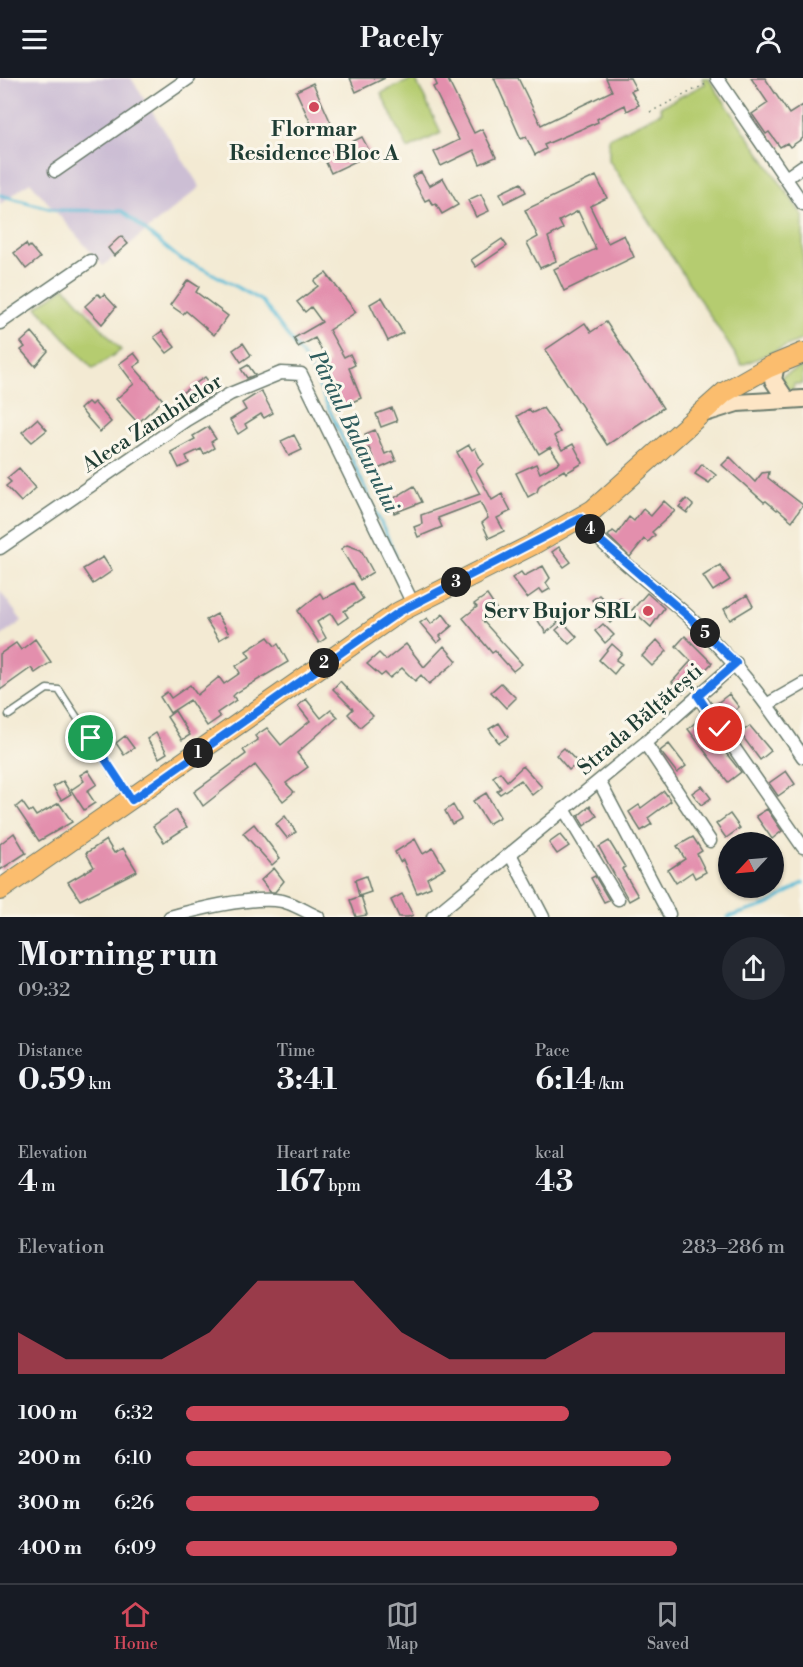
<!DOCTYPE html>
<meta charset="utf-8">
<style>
:root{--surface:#171b24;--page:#242831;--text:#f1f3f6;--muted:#9ea1a6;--line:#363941;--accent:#d1495b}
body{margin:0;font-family:"Libre Bodoni",serif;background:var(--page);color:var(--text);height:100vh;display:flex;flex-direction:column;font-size:22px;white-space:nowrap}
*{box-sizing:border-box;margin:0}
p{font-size:20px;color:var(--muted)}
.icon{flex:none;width:33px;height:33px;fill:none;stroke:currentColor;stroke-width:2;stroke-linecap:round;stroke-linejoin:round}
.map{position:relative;height:839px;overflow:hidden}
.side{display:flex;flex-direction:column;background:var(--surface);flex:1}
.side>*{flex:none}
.needle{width:39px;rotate:244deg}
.buttons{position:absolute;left:718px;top:754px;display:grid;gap:12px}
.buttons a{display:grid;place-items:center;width:66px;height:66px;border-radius:50%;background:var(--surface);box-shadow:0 2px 4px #0004;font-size:30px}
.pin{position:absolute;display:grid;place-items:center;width:51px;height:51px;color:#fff;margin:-26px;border:3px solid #fff;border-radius:50%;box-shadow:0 2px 6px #0007}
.km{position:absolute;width:30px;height:30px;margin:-15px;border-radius:50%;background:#222;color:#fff;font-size:16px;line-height:30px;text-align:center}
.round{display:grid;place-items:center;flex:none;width:63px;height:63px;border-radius:32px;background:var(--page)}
.headline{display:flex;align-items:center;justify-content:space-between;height:102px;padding:0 18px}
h1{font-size:33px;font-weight:800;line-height:45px}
.metrics{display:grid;grid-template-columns:repeat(3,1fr);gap:9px;height:102px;padding:6px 18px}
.metrics div{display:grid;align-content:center}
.metrics b{font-size:30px;font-weight:800}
.metrics small{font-size:16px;font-weight:400}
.metrics p{font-size:16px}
.chart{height:168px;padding:12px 18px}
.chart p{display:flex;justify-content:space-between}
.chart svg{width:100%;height:108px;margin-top:6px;fill:var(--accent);opacity:.7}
ul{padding:0 18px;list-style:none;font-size:20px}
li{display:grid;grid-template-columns:96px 72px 1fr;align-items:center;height:45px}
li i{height:15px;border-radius:8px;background:var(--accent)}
header{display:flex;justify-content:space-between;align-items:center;height:78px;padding:0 18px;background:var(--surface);font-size:27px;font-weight:800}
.dock{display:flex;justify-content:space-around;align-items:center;height:84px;border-top:2px solid var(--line);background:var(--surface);font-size:16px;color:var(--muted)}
.dock a{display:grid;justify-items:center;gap:3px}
.dock .current{color:var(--accent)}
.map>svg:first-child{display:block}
.industrial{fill:#ccbed4}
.green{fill:#b5cc70;stroke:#6a8452;stroke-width:1.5}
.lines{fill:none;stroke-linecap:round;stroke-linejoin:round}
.stream{stroke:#59bbd7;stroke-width:3}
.building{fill:#e38fad}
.lane-casing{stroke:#697a6c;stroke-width:9}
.street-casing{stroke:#697a6c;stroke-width:15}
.secondary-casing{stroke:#697a6c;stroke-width:20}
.primary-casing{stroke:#697a6c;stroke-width:22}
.path{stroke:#697a6c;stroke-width:1.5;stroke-dasharray:1.5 4.5;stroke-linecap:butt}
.lane{stroke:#fff;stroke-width:6}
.street{stroke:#fff;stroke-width:12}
.secondary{stroke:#fde5c5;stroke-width:16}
.primary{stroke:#fbbd6e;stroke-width:20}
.route-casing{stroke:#fff;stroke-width:12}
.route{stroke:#1a73e8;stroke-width:8}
.poi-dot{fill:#d1495b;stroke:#fbf7ec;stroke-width:2}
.labels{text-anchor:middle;stroke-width:6;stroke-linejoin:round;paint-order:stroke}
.poi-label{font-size:21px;font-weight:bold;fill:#1f3d34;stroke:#fbf7ec}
.street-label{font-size:21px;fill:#1f3d34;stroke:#fbf7ec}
.water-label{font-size:22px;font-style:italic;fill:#2e5c5d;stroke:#fbf7ec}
</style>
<header><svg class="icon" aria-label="menu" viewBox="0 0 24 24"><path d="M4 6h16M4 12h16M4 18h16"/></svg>Pacely<svg class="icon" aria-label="person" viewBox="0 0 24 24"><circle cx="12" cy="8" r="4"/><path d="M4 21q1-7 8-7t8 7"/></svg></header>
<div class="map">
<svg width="803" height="839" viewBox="0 0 803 839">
<rect width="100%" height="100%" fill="#fbf7ec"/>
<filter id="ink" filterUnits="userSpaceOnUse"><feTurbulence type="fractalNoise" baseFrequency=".0167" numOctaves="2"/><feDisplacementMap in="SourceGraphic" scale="12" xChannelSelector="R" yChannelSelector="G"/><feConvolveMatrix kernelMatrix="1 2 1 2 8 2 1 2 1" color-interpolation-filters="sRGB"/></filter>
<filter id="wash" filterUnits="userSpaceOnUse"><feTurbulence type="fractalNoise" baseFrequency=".008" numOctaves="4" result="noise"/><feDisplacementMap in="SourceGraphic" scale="24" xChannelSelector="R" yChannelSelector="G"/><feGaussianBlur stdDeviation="1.35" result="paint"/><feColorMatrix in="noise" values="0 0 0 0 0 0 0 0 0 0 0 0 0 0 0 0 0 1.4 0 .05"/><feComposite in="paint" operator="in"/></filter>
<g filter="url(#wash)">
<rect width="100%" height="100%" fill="#f3ead3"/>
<path class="industrial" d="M0,0H131L200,109L103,188L30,104L0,126Z
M0,513L22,543L0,559Z"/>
<path class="green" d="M415,0L441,55L408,71L381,15Z
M702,0H708L803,138V261L742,287L609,82V60L662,34L660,29L705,6Z
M65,209L121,272L93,291L37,229Z
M803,288V306H794L793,312L787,311L781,302L782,298Z"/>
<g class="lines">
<path class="stream" d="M0,117L56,132L122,133L180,181L206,192L262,223L309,287L396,478
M728,839L768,827L803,805"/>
</g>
<g id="blocks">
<path class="building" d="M350,0H385L356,14Z
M434,0H447L474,55L482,51L496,79L480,86L474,72L441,88L434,74L459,62L433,9L437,7Z
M494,0H518L541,47L612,13L606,0H630L636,11L631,13L639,27L627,33L625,27L597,41L598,44L544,67L546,71L535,77L526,59L521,61Z
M751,0H765L789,36L803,27V60L790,69L787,65L780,69L769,54L766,56L752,36L768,25Z
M313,5L331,45L314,52L296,13Z
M362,59L371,76L331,95L323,78Z
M421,94L429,108L443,100L458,127L442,136L436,126L433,127L429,121L425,123L412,99Z
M596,98L607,120L590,128L608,165L624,157L634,179L564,213L554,191L596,171L578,133L559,143L563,151L548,159L556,183L540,190L527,165L538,159L525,132Z
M521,105L526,114L504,125L500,115Z
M481,116L489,133L476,139L468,122Z
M121,158L128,166L114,178L108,170Z
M502,161L507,168L476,189L471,182Z
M26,166L28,170L30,168L40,180L26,191L14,175Z
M326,195L356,234L329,252L344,279L350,276L355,287L349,290L361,320L339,330L321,289L329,285L315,260L298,269L294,260L322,244L311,229L305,234L297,224L318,208L314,203Z
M188,202L199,209L196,214L228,238L214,257L186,233L183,236L170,227Z
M98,216L101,219L104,216L116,229L102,246L85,228Z
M382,219L403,255L388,263L370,226Z
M606,244L663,330L607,367L545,272L585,245L591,254Z
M162,253L175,269L167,275L154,259Z
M32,254L48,273L35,288L21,272L25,269L21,264Z
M243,265L251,277L241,284L233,272Z
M134,275L141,284L134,289L163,322L138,345L116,321L134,306L119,286Z
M248,287L255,297L247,300L241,291Z
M205,299L217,314L187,332L176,319Z
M261,313L273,335L264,340L261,336L245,346L247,350L238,356L230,342L246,332L242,325Z
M88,324L91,327L94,324L111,344L100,354L80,331Z
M392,330L397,343L381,349L376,336Z
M543,330L560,354L554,358L562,372L573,366L583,385L566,395L564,392L549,401L539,408L537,414L528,419L516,395L536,386L540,395L560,384L550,369L539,376L517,338L529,331L532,335Z
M37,341L47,352L32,364L22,354Z
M208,349L216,361L211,364L214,370L204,376L201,371L186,378L189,385L179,390L171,374L195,361L193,358Z
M375,352L385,376L392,373L396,383L378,391L369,370L363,373L359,365L368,361L365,356Z
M294,357L302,372L289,378L281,363Z
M469,367L472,372L475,370L483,386L476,392L492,422L502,416L511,433L497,440L504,453L489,460L482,445L488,440L480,424L438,440L442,449L418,459L414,449L422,446L421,437L480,416L457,374Z
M730,379L755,404L762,395L769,394L768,400L803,427L792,443L778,431L777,432L766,423L764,424L722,387Z
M702,386L716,397L709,405L695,396Z
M19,390L36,410L21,424L6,408L11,404L7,400Z
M414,408L422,424L394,435L389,423Z
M686,421L693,427L687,435L679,429Z
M664,423L675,433L652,454L655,457L648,464L644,461L630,479L608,458L613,453L617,456L629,439L634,443L643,431L651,438Z
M347,467L361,472L373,494L360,502L341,471Z
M559,469L571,484L564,489L552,474Z
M103,479L112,493L93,506L83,491Z
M720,487L730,502L713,513L703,498Z
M543,488L550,500L546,505L550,511L543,515L540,511L527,520L512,500L521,494L524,498Z
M353,505L363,521L344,533L348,539L338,546L331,535L317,544L326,560L319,565L298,533L320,515L324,521Z
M647,515L664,530L651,549L632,532Z
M487,517L497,532L482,542L522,586L513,593L495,573L492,575L463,540L477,529L474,526Z
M599,517L611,528L620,520L628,530L610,545L592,522Z
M747,517L753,528L730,542L724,531Z
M547,530L558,545L546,555L535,538Z
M217,536L229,556L219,562L206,542Z
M443,536L452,548L440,558L442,561L437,565L420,545L427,540L431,546Z
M564,545L577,559L569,566L556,552Z
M603,546L614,557L605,565L595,553Z
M685,558L712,585L683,615L672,604L691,583L676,568Z
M268,559L275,568L278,566L288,584L236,615L233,618L236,622L217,635L220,639L207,648L190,622L170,635L160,619L167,614L171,620L190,607L197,617L219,599L224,606L240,595L236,588L250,579L246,573Z
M35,561L51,584L35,595L31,590L0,612V576L16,565L21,572Z
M657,562L667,573L652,588L642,578Z
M406,566L424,589L444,568L457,583L429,606L421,597L415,603L402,590L390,600L385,595L381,598L367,586L379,575L386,582Z
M612,566L622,575L616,582L622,586L614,596L599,582Z
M340,603L373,638L360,649L348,636L353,631L333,611Z
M501,605L516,620L506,630L491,614Z
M729,616L739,629L727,639L716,626Z
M306,621L321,640L331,632L338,639L297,675L308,689L286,705L294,714L283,723L255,687L203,728L194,714L246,676L243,672L258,662L255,658L267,650L281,667L310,643L298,628Z
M175,633L190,657L182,662L167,639Z
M634,636L642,645L636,650L628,641Z
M699,641L741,694L728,704L688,651Z
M499,645L508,659L499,665L489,651Z
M750,648L771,673L760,682L740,655Z
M156,655L167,675L159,680L147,661Z
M125,658L134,670L124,677L116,665Z
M669,666L686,688L677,695L660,673Z
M564,670L578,685L569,692L556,677Z
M523,688L542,709L532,717L521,702L500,716L497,713L501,710L493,699L500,694L507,703Z
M88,692L97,706L87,713L95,725L84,732L71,712L84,703L80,697Z
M786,693L795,706L778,718L769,705Z
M63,703L71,716L61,722L53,709Z
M702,708L711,720L701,727L692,715Z
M664,713L671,723L648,740L652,746L641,753L629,734L639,727L641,730Z
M486,715L500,739L488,746L473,723Z
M22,724L29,734L32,732L36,738L59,725L72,744L39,763L16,729Z
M453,727L461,741L452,746L445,733Z
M590,728L597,738L584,748L578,738Z
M767,731L782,753L772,761L756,738Z
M176,732L187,749L164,764L153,748Z
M730,736L740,750L726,760L716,746Z
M285,738L296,754L287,760L276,746Z
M254,746L280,780L272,787L243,755Z
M14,755L26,775L0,792V766Z
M560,757L569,768L557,776L549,765Z
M693,759L702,773L697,776L706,794L695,800L692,794L676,805L668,792L685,781L677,768Z
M415,761L423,776L433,770L445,790L427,800L431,809L417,815L403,782L400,784L395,774Z
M106,762L114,775L123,770L137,793L80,822L68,804L94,789L86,775Z
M609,763L625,789L622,791L638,818L629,823L599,769Z
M274,790L284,803L275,814H270L261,802Z
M366,798L371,814L359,818L355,802Z
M595,798L609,822L604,824L591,800Z
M402,816L413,837L408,839H399L391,822Z
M361,818L367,837L356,839L350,822Z"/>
</g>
</g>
<g filter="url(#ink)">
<use href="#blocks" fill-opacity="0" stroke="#697a6c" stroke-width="1.5"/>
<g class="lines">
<g class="lane-casing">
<path id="lane" d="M9,637L47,611L59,612L129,719"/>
</g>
<g class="street-casing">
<path id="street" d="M717,0L803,126
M55,93L189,0
M786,100L803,88
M0,245L90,183
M581,440C606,474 656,509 688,538C734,581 769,628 803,679
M0,470L186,342L230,316L281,295L301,296L413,526
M698,618L803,769
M768,626L803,606
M645,665L710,763
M599,703L669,836
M564,731L618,821
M510,776L543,839
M170,839C202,830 242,820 275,822C291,823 304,833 318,839
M433,839L645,665L736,585"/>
</g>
<g class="secondary-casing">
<path id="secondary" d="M776,286L773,302L785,320
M705,335L737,325L803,321"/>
</g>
<g class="primary-casing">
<path id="primary" d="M0,812L399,534L532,467L593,432L725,314L767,290L803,275"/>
</g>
<path class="path" d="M650,34L708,5"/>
<use href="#lane" class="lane"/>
<use href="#street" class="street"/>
<use href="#secondary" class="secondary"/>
<use href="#primary" class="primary"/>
</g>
</g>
<g class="lines" filter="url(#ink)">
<g class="route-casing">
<path id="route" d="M91,660L132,722L399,534L581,440L594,457L689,539L736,585L698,618L720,651"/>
</g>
<use href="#route" class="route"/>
</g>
<g class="poi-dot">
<circle cx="314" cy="29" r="6"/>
<circle cx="648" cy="533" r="6"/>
</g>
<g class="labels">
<g class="poi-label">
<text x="314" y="58">Flormar<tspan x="314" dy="24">Residence Bloc A</tspan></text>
<text x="636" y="540" text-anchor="end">Serv Bujor SRL</text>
</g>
<g class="street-label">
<text transform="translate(152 345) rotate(-33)" y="7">Aleea Zambilelor</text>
<text transform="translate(640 641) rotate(-41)" y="7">Strada Bălțătești</text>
</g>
<g class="water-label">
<text transform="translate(355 353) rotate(64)" y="8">Pârâul Balaurului</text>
</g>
</g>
</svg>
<div class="buttons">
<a><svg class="needle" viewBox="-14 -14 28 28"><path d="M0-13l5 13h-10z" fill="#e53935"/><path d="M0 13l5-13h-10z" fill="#9ea1a6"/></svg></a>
</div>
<div class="pin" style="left:91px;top:660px;background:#1e9e55"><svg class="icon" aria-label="arrive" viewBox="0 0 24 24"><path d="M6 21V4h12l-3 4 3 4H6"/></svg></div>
<div class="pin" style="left:720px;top:651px;background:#d93025"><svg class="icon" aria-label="check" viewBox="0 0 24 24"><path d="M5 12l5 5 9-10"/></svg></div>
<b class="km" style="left:198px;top:675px">1</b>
<b class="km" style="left:324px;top:585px">2</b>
<b class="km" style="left:456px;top:504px">3</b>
<b class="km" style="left:590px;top:451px">4</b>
<b class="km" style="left:705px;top:555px">5</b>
</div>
<section class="side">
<div class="headline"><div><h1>Morning run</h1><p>09:32</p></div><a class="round"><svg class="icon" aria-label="share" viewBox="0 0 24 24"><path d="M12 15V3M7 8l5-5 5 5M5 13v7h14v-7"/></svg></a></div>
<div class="metrics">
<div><p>Distance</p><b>0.59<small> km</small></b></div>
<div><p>Time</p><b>3:41</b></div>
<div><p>Pace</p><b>6:14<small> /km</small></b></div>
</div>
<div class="metrics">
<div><p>Elevation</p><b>4<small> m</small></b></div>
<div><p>Heart rate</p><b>167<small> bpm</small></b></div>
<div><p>kcal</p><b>43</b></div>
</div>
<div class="chart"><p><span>Elevation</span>283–286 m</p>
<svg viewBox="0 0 160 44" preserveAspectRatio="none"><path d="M0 44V27L10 38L20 38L30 38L40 27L50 6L60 6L70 6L80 27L90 38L100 38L110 38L120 27L130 27L140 27L150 27L160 27V44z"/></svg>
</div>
<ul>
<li><b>100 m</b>6:32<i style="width:64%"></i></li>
<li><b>200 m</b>6:10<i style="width:81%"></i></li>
<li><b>300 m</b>6:26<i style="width:69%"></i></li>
<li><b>400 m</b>6:09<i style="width:82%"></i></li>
</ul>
</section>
<nav class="dock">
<a class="current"><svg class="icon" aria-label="home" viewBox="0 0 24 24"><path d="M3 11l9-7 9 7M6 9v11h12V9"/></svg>Home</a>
<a><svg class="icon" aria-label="map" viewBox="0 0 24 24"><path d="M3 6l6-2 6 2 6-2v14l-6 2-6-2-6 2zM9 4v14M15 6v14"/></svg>Map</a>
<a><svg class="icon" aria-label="saved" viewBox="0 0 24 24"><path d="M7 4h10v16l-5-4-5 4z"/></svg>Saved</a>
</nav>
